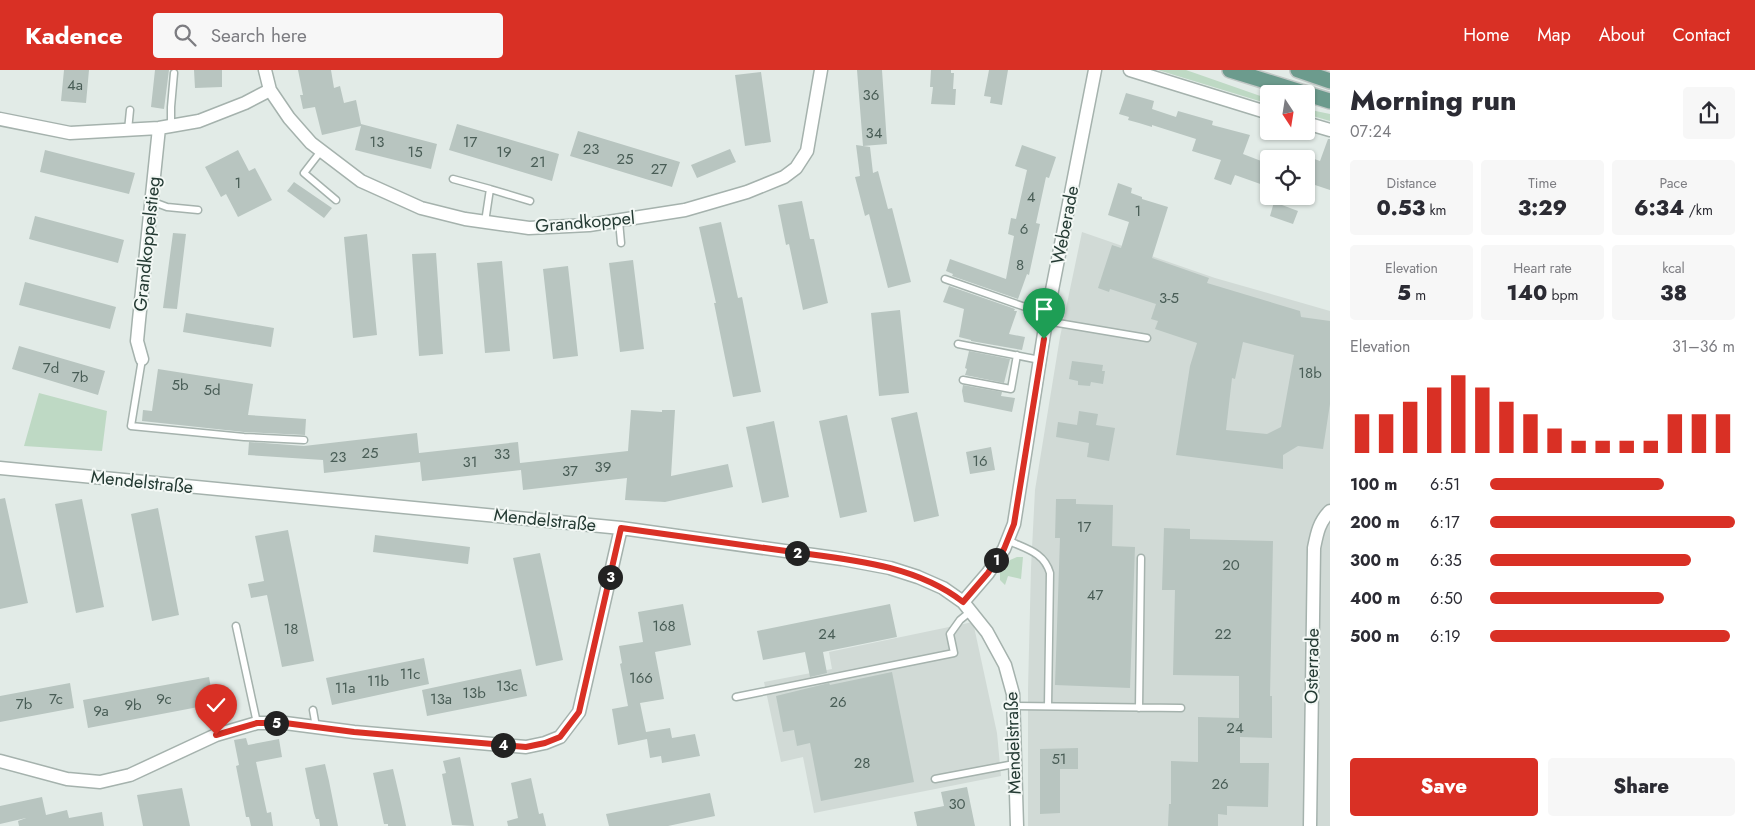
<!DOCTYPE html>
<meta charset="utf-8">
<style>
:root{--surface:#fff;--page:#f7f7f7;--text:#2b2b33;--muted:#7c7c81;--accent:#d93025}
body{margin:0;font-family:Jost,sans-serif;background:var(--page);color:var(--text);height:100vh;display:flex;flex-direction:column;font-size:19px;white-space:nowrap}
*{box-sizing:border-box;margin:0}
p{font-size:16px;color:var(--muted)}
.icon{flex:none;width:28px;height:28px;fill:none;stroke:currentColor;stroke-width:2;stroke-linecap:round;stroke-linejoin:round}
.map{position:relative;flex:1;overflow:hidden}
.sheet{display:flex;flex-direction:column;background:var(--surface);width:425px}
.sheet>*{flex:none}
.needle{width:32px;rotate:168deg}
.buttons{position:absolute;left:1260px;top:15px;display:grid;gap:10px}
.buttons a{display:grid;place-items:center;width:55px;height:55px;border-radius:5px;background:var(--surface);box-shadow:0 1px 4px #0004;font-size:25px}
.pin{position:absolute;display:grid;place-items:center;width:42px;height:42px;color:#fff;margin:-51px -21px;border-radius:50% 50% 50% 0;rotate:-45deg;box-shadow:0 0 5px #0007}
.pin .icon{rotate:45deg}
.km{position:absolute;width:25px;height:25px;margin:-12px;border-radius:50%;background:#222;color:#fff;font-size:14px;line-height:25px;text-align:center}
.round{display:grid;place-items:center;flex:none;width:52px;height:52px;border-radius:5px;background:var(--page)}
.headline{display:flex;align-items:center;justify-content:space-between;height:85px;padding:0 20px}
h1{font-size:28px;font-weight:800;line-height:38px}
.figures{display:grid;grid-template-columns:repeat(3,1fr);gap:8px;height:85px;padding:5px 20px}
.figures div{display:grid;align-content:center;border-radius:5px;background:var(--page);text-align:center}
.figures b{font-size:21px;font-weight:800}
.figures small{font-size:14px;font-weight:400}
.figures p{font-size:14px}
.chart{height:140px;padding:10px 20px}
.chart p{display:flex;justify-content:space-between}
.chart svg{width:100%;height:90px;margin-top:5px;stroke:var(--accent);stroke-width:6}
.primary-button{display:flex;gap:10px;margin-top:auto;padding:10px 20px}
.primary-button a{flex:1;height:58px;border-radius:5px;background:var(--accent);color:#fff;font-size:20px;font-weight:800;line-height:58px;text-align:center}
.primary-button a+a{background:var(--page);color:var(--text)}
ul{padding:0 20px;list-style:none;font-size:16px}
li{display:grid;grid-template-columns:80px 60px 1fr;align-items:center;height:38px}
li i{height:12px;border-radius:6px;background:var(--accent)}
header{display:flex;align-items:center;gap:30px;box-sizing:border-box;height:70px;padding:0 25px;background:var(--accent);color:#fff}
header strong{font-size:24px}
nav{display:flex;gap:28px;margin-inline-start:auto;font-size:18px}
.search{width:350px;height:45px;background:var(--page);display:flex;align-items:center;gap:12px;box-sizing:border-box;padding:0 18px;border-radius:5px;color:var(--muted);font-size:19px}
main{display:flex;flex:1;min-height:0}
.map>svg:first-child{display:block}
.built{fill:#d1dad6}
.green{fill:#bed9c4}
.building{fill:#b8c5c0;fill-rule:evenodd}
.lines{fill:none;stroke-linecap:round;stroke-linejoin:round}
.service-casing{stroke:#a5b2ad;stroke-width:9}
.minor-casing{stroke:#a5b2ad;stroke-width:15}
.primary-casing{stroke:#c2c8c6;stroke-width:18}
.service{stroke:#fff;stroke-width:6}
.minor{stroke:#fff;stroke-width:12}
.primary{stroke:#6c9b8d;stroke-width:15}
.route-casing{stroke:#fff;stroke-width:10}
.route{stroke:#d93025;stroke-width:6}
.labels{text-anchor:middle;stroke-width:4;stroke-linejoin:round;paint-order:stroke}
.number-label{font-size:15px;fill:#495d56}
.street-label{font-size:18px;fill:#243a33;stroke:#f3f8f5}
</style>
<header>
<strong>Kadence</strong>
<div class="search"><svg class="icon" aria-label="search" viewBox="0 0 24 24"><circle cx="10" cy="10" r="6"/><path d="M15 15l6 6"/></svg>Search here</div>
<nav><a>Home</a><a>Map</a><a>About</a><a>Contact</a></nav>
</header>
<main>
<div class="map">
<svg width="1330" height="756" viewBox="0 0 1330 756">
<rect width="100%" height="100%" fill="#e2ebe7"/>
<path class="built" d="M1082,162L1215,208L1330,241V756H1028V619L1031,498L1035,420L1060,267Z
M973,552L997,663L1001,706L814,743L803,687L781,692L764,612L832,599L829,582Z"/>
<path class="green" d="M1158,0H1186L1269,29V34Z
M1306,39L1330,44V51L1306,44Z
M39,323L107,341L102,381L24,376Z
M1017,487H1023L1021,509L1008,506L1005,515L1000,510V502L1010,490Z"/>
<path class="building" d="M64,0H89L86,33L61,31Z
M155,0H169L164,39L151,37Z
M194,0H222V17L195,18Z
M298,0H331L334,18L340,16L344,33L356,30L361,54L437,74L431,99L355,80L361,56L322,65L315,37L303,39L300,25H303Z
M857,0H882L887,74L863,76Z
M931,0H951V3H954L953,19H956L955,35L931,34L933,17H930Z
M989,0H1008L1002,35L990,33L991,27L984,26Z
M761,2L771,72L745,76L735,5Z
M1126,23L1154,31L1152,39L1176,47L1178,41L1213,51L1212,55L1250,65L1243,84L1269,94V108L1266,116L1235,105L1231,115L1214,109L1221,90L1192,81L1196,69L1152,55V57L1139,53L1128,50L1129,47L1119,44Z
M457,54L559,84L552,111L449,80Z
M578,61L680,92L672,117L570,86Z
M1328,69H1330V120L1306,112V86L1320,91Z
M856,75L870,77L873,103L878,101L888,139L892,138L911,212L888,218L869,144L865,146L855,107L860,106Z
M1022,75L1056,87L1049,108L1046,107L1036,153L1040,154L1029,205L1027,204L1018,229L952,206L953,204L946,201L950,189L1006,209L1014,166L1008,164L1011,148L1016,149L1027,100L1015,96Z
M730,79L736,92L697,108L691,95Z
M45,80L135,103L129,124L40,102Z
M238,80L249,101L255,98L272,130L238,147L226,124L221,127L205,97Z
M294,112L332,138L324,148L287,121Z
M1118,113L1132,118L1131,123L1142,127V129L1168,137L1152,188L1209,208L1207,213L1300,241L1301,247L1330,251V334L1323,379L1298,376L1283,385V399L1176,385L1190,296L1197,273L1155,259L1158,251L1151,249L1156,234L1110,219L1109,222L1098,218L1112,175L1121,178L1129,152L1108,145ZM1243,272L1294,285L1281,357L1267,364L1226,360L1232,308L1235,309Z
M802,131L810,169H814L828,233L803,240L789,174L786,175L778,135Z
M1274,132L1298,141L1293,154L1270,146Z
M35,146L124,170L118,193L29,169Z
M721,152L738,228L742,227L761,322L733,327L714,233H716L699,157Z
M173,163L186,164L177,239L163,238Z
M367,164L377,265L353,268L344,167Z
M436,183L443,284L419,286L412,184Z
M633,190L644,279L620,282L609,193Z
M502,191L510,281L485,283L477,193Z
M568,196L578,286L553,289L543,199Z
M25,212L116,237L110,259L19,235Z
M949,216L1015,239L1014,241H1017L1009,264L1025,267L1022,280L971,271V270L959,267L964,239L943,232Z
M900,240L909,323L879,326L871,243Z
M186,243L274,258L271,277L183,262Z
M19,276L105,301L98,325L12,299Z
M969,281L1010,289L1004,313L965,305L967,299L965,298Z
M1072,291L1103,295L1102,301H1105L1103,314L1091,312L1090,316L1078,315V311L1069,309Z
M158,299L253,314L248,345L306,349L305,365L244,362L142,351L143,340L152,341Z
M963,315L1002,322L1001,326L1015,328L1012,342L964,332L962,321Z
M631,340L662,342V340H675L671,406L728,394L733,417L665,432L625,430L627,408L523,420L521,400L422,411L420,392L324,403L323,390L248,385L249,372L304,376L417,363L419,383L518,372L520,393L628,381Z
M1079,341L1098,344L1096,355L1115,358L1109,391L1087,387L1089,373L1056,367L1058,352L1077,355Z
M917,342L939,446L914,452L891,348Z
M847,345L867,442L840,448L819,351Z
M774,351L789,427L762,433L746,357Z
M991,377L995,400L970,404L966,382Z
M5,428L28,533L0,539V429Z
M82,429L104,537L76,543L55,434Z
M1056,429H1076V434L1113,435L1112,476L1135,477L1130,618L1055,615L1060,468H1055Z
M158,438L179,545L152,551L131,444Z
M1164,458L1190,459V469L1273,471L1270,626H1272V668L1240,667V693H1269L1268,737L1227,736V745L1218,744V756H1168L1169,734H1171V691L1198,692V647L1239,648V606L1173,605L1175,520H1162Z
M288,460L314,591L282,597L267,525L251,528L248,514L264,511L255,466Z
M375,465L470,477L468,494L373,482Z
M540,483L563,590L536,596L513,488Z
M683,534L691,575L655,582L664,629L640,633L646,662L670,658L672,668L695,664L700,686L662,693L661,686L650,688L647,669L618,675L612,639L628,636L620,594L622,593L619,576L643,572L638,542Z
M890,534L897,567L823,582L827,603L810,607L805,582L763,590L757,561Z
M424,588L429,614L332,635L326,608Z
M521,599L527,626L427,646L422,620Z
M892,602L914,712L821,731L810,673L797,676L794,660L783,662L776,626L829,613L830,615Z
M209,607L214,634L88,658L83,630Z
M70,613L74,638L0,652V626Z
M246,668L248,675L279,669L282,687L256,692L267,743L271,742L273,756H251L249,747H246L236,696L239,695L234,670Z
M1078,678V699H1060V743L1040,744V679Z
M460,687L466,716L474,756L452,755L442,704L446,703L443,691Z
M325,694L329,711L338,756H320L319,749H316L314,743L305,698Z
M393,699L401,733L406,756H388V754H384L373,703Z
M531,708L539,744L543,743L546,756H508L507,751L518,748L511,713Z
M967,717L975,756H917L914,742L944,736L941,722Z
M182,718L190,756H143L137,725Z
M710,723L715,746L668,756H609L606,744Z
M42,727L46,745L67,740L69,748L102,742L104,756H19L18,751L26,748L0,754V736Z"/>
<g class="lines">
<g class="service-casing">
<path id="service" d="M171,56V37L174,3
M128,60L130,40
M321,81L304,103L336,130
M453,109L490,119L485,152
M490,119L530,131
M151,131L167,137L198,140
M619,151L621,173
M945,209L1048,245
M1046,251L1147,268
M958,274L1040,290
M142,289L131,356L244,367L304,370
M963,310L1011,319L1017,285
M1007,470C1026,479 1044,482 1050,503L1048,636
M236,556L257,653
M736,627L954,583L950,564L960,550L971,541
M1014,636L1181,638
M1139,638L1141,488
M313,640L316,657
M935,709L1014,694"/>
</g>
<g class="minor-casing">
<path id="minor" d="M265,0L270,20L289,48L311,73L361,111L421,138L465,149L529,158L589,155L685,140L747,122L784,107L796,98L807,81L821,0
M1130,0L1269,43
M0,49L70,63L159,58L199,51L245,33L270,20
M1306,53L1330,60
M142,289L137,271L139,250L159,58
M0,398L621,458L842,489L890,498L918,507L943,518L963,532L987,562L1005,595L1013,624L1017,756
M963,532L988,503L1004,479L1014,454L1046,251L1095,0
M0,691L67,709L100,712L130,705L216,665L257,653H285L354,662L526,677L545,673L560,667L579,642L621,458
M1310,756L1314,478C1317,463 1319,452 1330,441"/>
</g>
<g class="primary-casing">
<path id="primary" d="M1230,0L1330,31
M1298,0L1330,11"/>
</g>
<use href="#service" class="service"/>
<use href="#minor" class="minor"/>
<use href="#primary" class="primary"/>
</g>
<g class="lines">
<g class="route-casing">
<path id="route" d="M216,665L257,653H285L354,662L526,677L545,673L560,667L579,642L621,458C674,465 726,473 779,480C840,489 912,492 963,532L988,503L1004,479L1014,454L1044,269"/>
</g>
<use href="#route" class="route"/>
</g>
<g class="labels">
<g class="number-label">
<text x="75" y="20">4a</text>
<text x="871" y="30">36</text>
<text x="874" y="68">34</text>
<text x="377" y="77">13</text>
<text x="470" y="77">17</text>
<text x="591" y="84">23</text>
<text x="415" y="87">15</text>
<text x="504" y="87">19</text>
<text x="625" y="94">25</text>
<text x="538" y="97">21</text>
<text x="659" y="104">27</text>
<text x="238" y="118">1</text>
<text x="1031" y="132">4</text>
<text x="1138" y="146">1</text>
<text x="1024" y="164">6</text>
<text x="1020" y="200">8</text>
<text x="1169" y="233">3-5</text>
<text x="51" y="303">7d</text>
<text x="1310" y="308">18b</text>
<text x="80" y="312">7b</text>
<text x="180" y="320">5b</text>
<text x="212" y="325">5d</text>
<text x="370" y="388">25</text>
<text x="502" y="389">33</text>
<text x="338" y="392">23</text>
<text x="980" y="396">16</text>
<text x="470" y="397">31</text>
<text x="603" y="402">39</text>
<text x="570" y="406">37</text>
<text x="1084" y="462">17</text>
<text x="1231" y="500">20</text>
<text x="1095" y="530">47</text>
<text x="664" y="561">168</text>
<text x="291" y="564">18</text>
<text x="827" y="569">24</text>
<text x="1223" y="569">22</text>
<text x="410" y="609">11c</text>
<text x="641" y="613">166</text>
<text x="378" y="616">11b</text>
<text x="507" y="621">13c</text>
<text x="345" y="623">11a</text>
<text x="474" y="628">13b</text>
<text x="56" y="634">7c</text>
<text x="164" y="634">9c</text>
<text x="441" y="634">13a</text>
<text x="838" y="637">26</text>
<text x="24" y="639">7b</text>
<text x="133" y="640">9b</text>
<text x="101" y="646">9a</text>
<text x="1235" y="663">24</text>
<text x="1059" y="694">51</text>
<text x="862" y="698">28</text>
<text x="1220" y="719">26</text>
<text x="957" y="739">30</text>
</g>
<g class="street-label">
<text transform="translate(585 152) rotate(-5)" y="6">Grandkoppel</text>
<text transform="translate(1065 155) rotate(-79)" y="6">Weberade</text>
<text transform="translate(147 174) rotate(-84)" y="6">Grandkoppelstieg</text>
<text transform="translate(142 412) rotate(6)" y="6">Mendelstraße</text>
<text transform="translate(545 450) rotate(6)" y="6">Mendelstraße</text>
<text transform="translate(1312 596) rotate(-89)" y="6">Osterrade</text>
<text transform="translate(1013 673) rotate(-92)" y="6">Mendelstraße</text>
</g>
</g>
</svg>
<div class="buttons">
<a><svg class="needle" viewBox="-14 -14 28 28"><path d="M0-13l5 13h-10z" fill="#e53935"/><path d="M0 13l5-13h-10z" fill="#7c7c81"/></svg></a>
<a><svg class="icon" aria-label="locate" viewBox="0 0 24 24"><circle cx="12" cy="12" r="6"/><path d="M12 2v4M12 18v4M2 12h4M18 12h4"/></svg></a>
</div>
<div class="pin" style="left:1044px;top:269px;background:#1e9e55"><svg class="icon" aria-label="arrive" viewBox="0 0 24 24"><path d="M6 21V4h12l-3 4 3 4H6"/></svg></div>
<div class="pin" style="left:216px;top:665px;background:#d93025"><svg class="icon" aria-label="check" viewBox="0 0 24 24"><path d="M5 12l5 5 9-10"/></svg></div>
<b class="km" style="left:996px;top:490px">1</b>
<b class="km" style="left:797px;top:483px">2</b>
<b class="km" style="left:610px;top:507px">3</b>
<b class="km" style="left:503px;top:675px">4</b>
<b class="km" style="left:276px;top:653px">5</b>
</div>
<section class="sheet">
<div class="headline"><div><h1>Morning run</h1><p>07:24</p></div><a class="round"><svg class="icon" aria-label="share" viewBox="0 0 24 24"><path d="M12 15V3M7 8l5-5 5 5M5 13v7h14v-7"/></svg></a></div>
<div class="figures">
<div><p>Distance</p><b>0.53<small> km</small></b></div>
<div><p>Time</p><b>3:29</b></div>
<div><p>Pace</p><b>6:34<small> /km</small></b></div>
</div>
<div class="figures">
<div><p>Elevation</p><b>5<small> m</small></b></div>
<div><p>Heart rate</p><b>140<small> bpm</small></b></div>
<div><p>kcal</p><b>38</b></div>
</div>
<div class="chart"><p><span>Elevation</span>31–36 m</p>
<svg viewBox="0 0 160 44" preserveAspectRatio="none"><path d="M5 44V25M15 44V25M25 44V19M35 44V12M45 44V6M55 44V12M65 44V19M75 44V25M85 44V32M95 44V38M105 44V38M115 44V38M125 44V38M135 44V25M145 44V25M155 44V25"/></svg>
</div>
<ul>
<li><b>100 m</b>6:51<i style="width:71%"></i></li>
<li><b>200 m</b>6:17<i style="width:100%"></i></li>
<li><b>300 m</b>6:35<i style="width:82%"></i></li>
<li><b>400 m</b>6:50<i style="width:71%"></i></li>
<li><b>500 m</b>6:19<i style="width:98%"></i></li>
</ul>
<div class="primary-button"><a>Save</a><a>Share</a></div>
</section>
</main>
